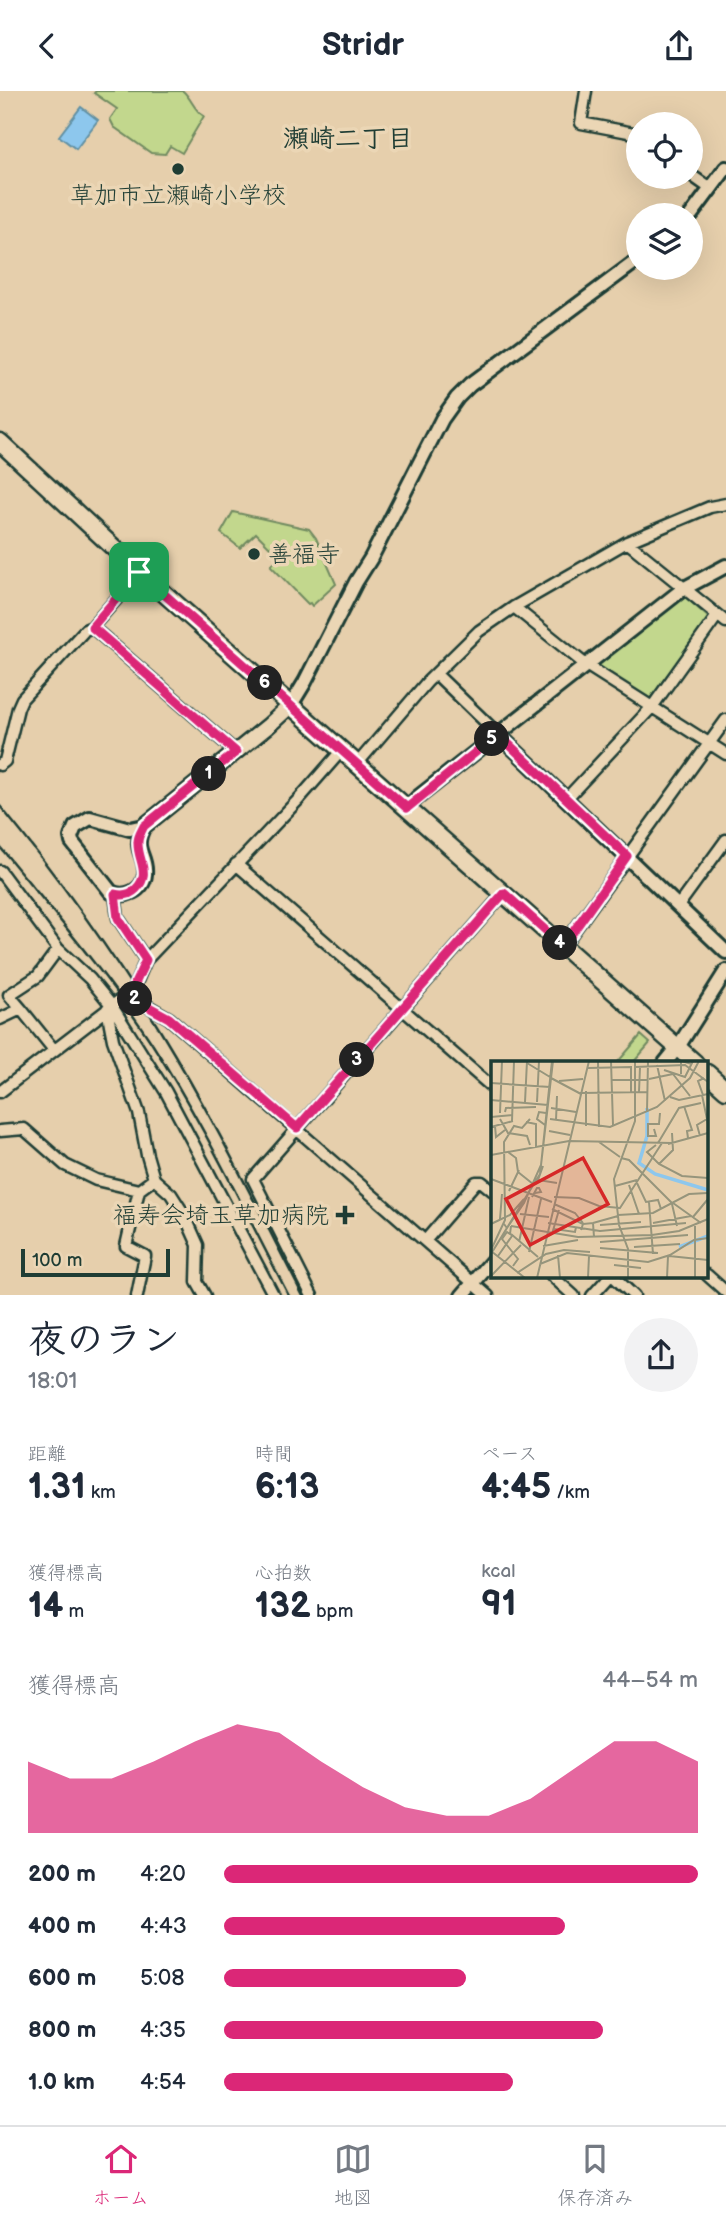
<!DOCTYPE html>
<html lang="ja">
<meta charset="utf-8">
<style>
:root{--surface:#fff;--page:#f2f2f3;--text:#1f2937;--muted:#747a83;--line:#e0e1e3;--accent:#db2777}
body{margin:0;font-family:"Balsamiq Sans","Klee One",sans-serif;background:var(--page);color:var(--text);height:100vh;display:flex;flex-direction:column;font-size:26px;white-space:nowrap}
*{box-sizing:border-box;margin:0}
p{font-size:23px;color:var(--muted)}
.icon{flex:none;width:38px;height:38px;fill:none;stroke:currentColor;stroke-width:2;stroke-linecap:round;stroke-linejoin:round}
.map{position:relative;height:1204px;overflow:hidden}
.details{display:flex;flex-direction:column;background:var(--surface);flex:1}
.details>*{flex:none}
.buttons{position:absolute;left:626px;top:21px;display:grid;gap:14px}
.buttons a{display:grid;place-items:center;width:77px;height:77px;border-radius:50%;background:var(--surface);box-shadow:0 7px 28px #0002;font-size:35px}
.scale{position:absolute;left:21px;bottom:18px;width:149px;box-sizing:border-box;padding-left:7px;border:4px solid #1f3d34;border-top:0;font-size:19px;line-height:24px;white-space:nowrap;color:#1f3d34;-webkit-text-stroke:5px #ebd6b5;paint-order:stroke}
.pin{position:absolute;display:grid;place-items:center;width:60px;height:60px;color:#fff;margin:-30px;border-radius:14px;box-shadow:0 4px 10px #0006}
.km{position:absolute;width:35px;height:35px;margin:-18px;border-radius:50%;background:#222;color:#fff;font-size:19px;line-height:35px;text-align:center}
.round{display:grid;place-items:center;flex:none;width:74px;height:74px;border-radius:37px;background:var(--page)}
.summary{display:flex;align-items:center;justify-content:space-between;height:119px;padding:0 28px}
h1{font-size:38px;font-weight:800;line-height:52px}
.figures{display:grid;grid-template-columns:repeat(3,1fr);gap:10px;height:119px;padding:7px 28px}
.figures div{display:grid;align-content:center}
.figures b{font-size:35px;font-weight:800}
.figures small{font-size:19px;font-weight:400}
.figures p{font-size:19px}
.chart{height:196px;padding:14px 28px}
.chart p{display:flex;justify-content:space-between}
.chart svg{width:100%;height:126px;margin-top:7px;fill:var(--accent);opacity:.7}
ul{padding:0 28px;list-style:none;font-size:23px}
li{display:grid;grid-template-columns:112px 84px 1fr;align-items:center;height:52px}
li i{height:18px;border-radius:9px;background:var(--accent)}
header{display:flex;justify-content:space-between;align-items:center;height:91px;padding:0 28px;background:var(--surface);font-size:32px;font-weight:800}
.menu{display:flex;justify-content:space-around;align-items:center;height:98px;border-top:2px solid var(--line);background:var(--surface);font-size:19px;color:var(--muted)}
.menu a{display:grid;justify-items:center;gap:4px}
.menu .on{color:var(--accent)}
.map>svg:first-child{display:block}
.green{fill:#c2d78d;stroke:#708a60;stroke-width:2}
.water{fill:#8dc7ed;stroke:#6190a3;stroke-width:2}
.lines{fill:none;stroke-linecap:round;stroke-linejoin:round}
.minor-casing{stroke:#1f3d34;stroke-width:15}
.tertiary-casing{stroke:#1f3d34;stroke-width:18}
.secondary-casing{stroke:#1f3d34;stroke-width:19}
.primary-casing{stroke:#1f3d34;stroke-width:21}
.minor{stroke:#ebd6b5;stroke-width:10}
.tertiary{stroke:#ebd6b5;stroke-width:12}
.secondary{stroke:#ebd6b5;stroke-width:14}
.primary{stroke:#ebd6b5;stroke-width:16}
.rail{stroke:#1f3d34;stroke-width:2.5}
.route-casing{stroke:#fff;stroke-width:14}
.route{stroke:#db2777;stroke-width:9}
.poi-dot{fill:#1f3d34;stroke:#ebd6b5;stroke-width:2.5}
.labels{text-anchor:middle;stroke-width:7;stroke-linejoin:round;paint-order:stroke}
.poi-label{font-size:24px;fill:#1f3d34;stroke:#ebd6b5}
.neighbourhood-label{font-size:26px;font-weight:bold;fill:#1f3d34;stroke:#ebd6b5}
.inset-river{fill:none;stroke:#8dc7ed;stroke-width:3.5}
.inset-road{fill:none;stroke:#96957c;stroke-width:2}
.view{fill:#d62828;fill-opacity:0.15;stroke:#d62828;stroke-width:3.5}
.inset-edge{fill:none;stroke:#1f3d34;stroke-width:3.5}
</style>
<header><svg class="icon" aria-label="back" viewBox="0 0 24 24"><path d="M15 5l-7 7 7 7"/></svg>Stridr<svg class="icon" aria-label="share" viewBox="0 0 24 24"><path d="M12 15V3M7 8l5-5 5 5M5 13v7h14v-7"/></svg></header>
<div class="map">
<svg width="726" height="1205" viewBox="0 0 726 1205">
<rect width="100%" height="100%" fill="#e6cfac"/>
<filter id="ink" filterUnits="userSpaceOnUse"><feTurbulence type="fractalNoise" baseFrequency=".0143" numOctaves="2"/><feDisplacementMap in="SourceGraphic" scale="14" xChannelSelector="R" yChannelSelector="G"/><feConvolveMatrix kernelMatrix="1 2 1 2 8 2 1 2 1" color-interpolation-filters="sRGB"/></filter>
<g filter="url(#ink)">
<path class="green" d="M96,0H183C192,8 194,20 204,25L182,62L170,55L165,63L151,62L114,36L110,28L117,18L94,2Z
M233,421L309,438L316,447L336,493L312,515L310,512L308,513L271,475L279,465L256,442L240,457L221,442Z
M683,504L709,527L649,609L596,575Z
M641,944L650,952L633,972H617Z"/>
<path class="water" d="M81,16L98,29L76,58L59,45Z"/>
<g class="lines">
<g class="minor-casing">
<path id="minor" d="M586,0L581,32L639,43
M691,84L711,98
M627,451L726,531
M514,516L586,574L726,663
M92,536L236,661
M436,583L498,643
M357,673L427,591L479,540L514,516L627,451L710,416L726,413
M0,674L5,670L18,617L22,608L85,539L92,536L140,481
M566,708L652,616L717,525
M236,773L493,997
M0,780L58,858L90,888L112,915L166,1001L274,1205
M115,803L118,827L146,869
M678,815L726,749
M563,855L726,629
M127,903L169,927L488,1205
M21,918L9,904L38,885L58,858
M107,918L113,949L139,1022L147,1064L154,1088L171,1103L185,1125L198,1154L197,1191L205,1205
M0,928L21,918L54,959
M0,1001L133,899L146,869L299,708L342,659
M0,1040L24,1038L65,1074L96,1089L139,1099L154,1088
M425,1150L476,1091H482L493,1100
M707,1184L726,1201
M552,1185L574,1205
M613,1185L634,1205
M137,1205L145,1165L126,1155L139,1099
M312,1205L253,1088L504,802
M592,1205L610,1185"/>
</g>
<g class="tertiary-casing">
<path id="tertiary" d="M691,124L726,77
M291,614L305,591L356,491L371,467L442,328L457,307L470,294L639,168
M498,643L726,861
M407,717L417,707L683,498L726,475
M90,727L130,738L144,735C131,760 147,763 145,783C144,800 124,808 111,801L72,751L71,746L75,736Z
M665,972L678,956L726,880
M462,1205L493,1169"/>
</g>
<g class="secondary-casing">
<path id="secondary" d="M144,735L268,635L291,614"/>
</g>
<g class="primary-casing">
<path id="primary" d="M0,351L140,481L695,972
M707,982L726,999"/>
</g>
<use href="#minor" class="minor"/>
<use href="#tertiary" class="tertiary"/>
<use href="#secondary" class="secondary"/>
<use href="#primary" class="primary"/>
<path class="rail" d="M0,715C59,787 113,862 161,941C213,1026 257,1116 303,1205
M0,756C52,820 106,882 151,951C203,1032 244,1119 289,1205"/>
</g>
</g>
<g class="lines" filter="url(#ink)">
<g class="route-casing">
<path id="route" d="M139,481L407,717L498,643L627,765L563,855L504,802L297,1037L169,927L127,904L132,899L146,869L118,827L115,803C123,805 130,804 136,798C152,782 137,769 138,751C138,745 141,741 144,735L236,661L92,536Z"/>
</g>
<use href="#route" class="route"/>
</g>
<g class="poi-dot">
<circle cx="178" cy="78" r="7"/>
<circle cx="254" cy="463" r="7"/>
<path d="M341.5 1113.5h7v7h7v7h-7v7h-7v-7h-7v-7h7z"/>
</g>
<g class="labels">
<g class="poi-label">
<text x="178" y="112">草加市立瀬崎小学校</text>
<text x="268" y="471" text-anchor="start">善福寺</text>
<text x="329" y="1132" text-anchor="end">福寿会埼玉草加病院</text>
</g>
<g class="neighbourhood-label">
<text x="348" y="56">瀬崎二丁目</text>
</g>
</g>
<g transform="translate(491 970)">
<rect width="217" height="217" fill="#e6cfac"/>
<path class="inset-river" d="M156,47V75L148,102L164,113L217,129M188,186L217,175"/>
<path class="inset-road" d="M107,0L108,66M120,0L122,64M36,2L59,16M166,4L174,40M144,6L194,4L217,21M97,7L140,6V31M173,9L194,16L202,0M182,13L199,35M190,13V0L201,3M60,17L90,33M158,18L182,13M120,19H156M68,20L92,18M0,22L59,26M95,30V65M148,31L149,6M90,32L156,31M211,34L217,63M212,34L207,20L213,17M179,36L188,39L217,33M0,39L57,44M34,41L36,0M46,41L48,0M193,45L201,69L196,70L197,77M60,47L85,51M156,50L157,0M14,51L15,47L45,46M9,52L11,0M0,56L21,54M9,58L17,72L36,75L39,84M59,58L119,66L166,46L199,17L208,0M65,59L66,35M21,60L23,0M35,61L45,63V86M54,64L46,58L48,51L55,52M4,65L5,76L14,69M0,66L22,60M163,68L165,75H157V63H168L169,52M58,70L79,74M209,75L206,64L216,58M108,81L129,96M167,82L188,47L210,42M177,83L217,72M165,84L156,91L168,103L191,115L217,117M17,91L25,97L27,111L42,123M0,94L78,80L181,82M130,97L138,99L182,143M168,103L182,89L181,72M52,105L47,119L66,122M0,118L61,141M145,120L155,141L167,139L170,148M138,124L148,153M124,125L146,119M18,130L28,109M41,136L46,127H48L50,131L44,132M63,136L88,137L108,145L129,147L171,82M158,141L162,193M182,142L210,162M63,143L84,152L92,162M181,143L186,165M61,148L92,163L90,169M29,153L58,156M127,154L162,152L198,133L217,132M202,156L217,138M9,158L11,133M57,162L109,170L195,162M102,162L127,155M162,162L200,155M0,163L19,154L33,138M13,163L16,167L33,142L50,104L61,0M92,163L102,162L103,176M109,164L150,161M20,165L87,176L161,174L188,170L217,158M20,165L19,173L16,171L11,178L27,198L22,205M63,168L84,171L85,166M20,173L47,196M61,173L68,149M28,181L38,136M109,181L197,174M52,185L87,179M143,186L189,183M109,187L167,192M0,189L14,159L13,81L23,65L31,67L39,58M0,190L34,217M38,191L50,138M0,193L49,113L62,0M67,194L69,217M7,195L21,175M178,195L217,199M49,203L76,192L157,201L179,194L203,179L217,177M123,204L150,207M26,212L55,193L73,189L99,191M0,215L30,184M46,217L98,0M97,217L98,195M137,217V188L128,164L123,118L144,60V0M176,217L177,195M204,217V165"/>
<path class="view" d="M92,97L117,143L39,184L15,138Z"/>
<rect width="217" height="217" class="inset-edge"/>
</g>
</svg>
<div class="buttons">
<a><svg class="icon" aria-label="locate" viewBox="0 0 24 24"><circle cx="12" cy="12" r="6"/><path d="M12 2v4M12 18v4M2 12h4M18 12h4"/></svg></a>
<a><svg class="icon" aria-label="layers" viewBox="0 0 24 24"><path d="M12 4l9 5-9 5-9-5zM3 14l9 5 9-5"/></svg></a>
</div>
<div class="scale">100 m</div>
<div class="pin" style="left:139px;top:481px;background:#1e9e55"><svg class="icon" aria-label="arrive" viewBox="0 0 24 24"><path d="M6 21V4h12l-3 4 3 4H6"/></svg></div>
<b class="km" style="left:209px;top:683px">1</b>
<b class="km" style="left:135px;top:908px">2</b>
<b class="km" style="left:357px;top:969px">3</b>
<b class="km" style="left:560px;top:852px">4</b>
<b class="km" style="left:492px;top:648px">5</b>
<b class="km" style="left:265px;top:592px">6</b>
</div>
<section class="details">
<div class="summary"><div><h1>夜のラン</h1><p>18:01</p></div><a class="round"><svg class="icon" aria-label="share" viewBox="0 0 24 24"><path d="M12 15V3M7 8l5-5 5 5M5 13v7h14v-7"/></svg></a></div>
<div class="figures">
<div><p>距離</p><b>1.31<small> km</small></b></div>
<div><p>時間</p><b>6:13</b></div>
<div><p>ペース</p><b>4:45<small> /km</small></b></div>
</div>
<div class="figures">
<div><p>獲得標高</p><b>14<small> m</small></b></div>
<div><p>心拍数</p><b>132<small> bpm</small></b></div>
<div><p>kcal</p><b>91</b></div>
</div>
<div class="chart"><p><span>獲得標高</span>44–54 m</p>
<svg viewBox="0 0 160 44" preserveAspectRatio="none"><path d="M0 44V19L10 25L20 25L30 19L40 12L50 6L60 9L70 19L80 28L90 35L100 38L110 38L120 32L130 22L140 12L150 12L160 19V44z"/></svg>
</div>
<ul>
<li><b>200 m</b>4:20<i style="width:100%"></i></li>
<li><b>400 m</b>4:43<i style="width:72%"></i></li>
<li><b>600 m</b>5:08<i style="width:51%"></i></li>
<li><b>800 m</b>4:35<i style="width:80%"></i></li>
<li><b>1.0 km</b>4:54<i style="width:61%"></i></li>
</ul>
</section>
<nav class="menu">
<a class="on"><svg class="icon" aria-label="home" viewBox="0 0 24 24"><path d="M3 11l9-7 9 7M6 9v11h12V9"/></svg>ホーム</a>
<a><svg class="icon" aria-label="map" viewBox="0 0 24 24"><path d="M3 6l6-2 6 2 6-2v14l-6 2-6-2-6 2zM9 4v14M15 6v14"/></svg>地図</a>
<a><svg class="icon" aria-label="saved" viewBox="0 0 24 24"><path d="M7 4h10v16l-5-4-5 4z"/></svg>保存済み</a>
</nav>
